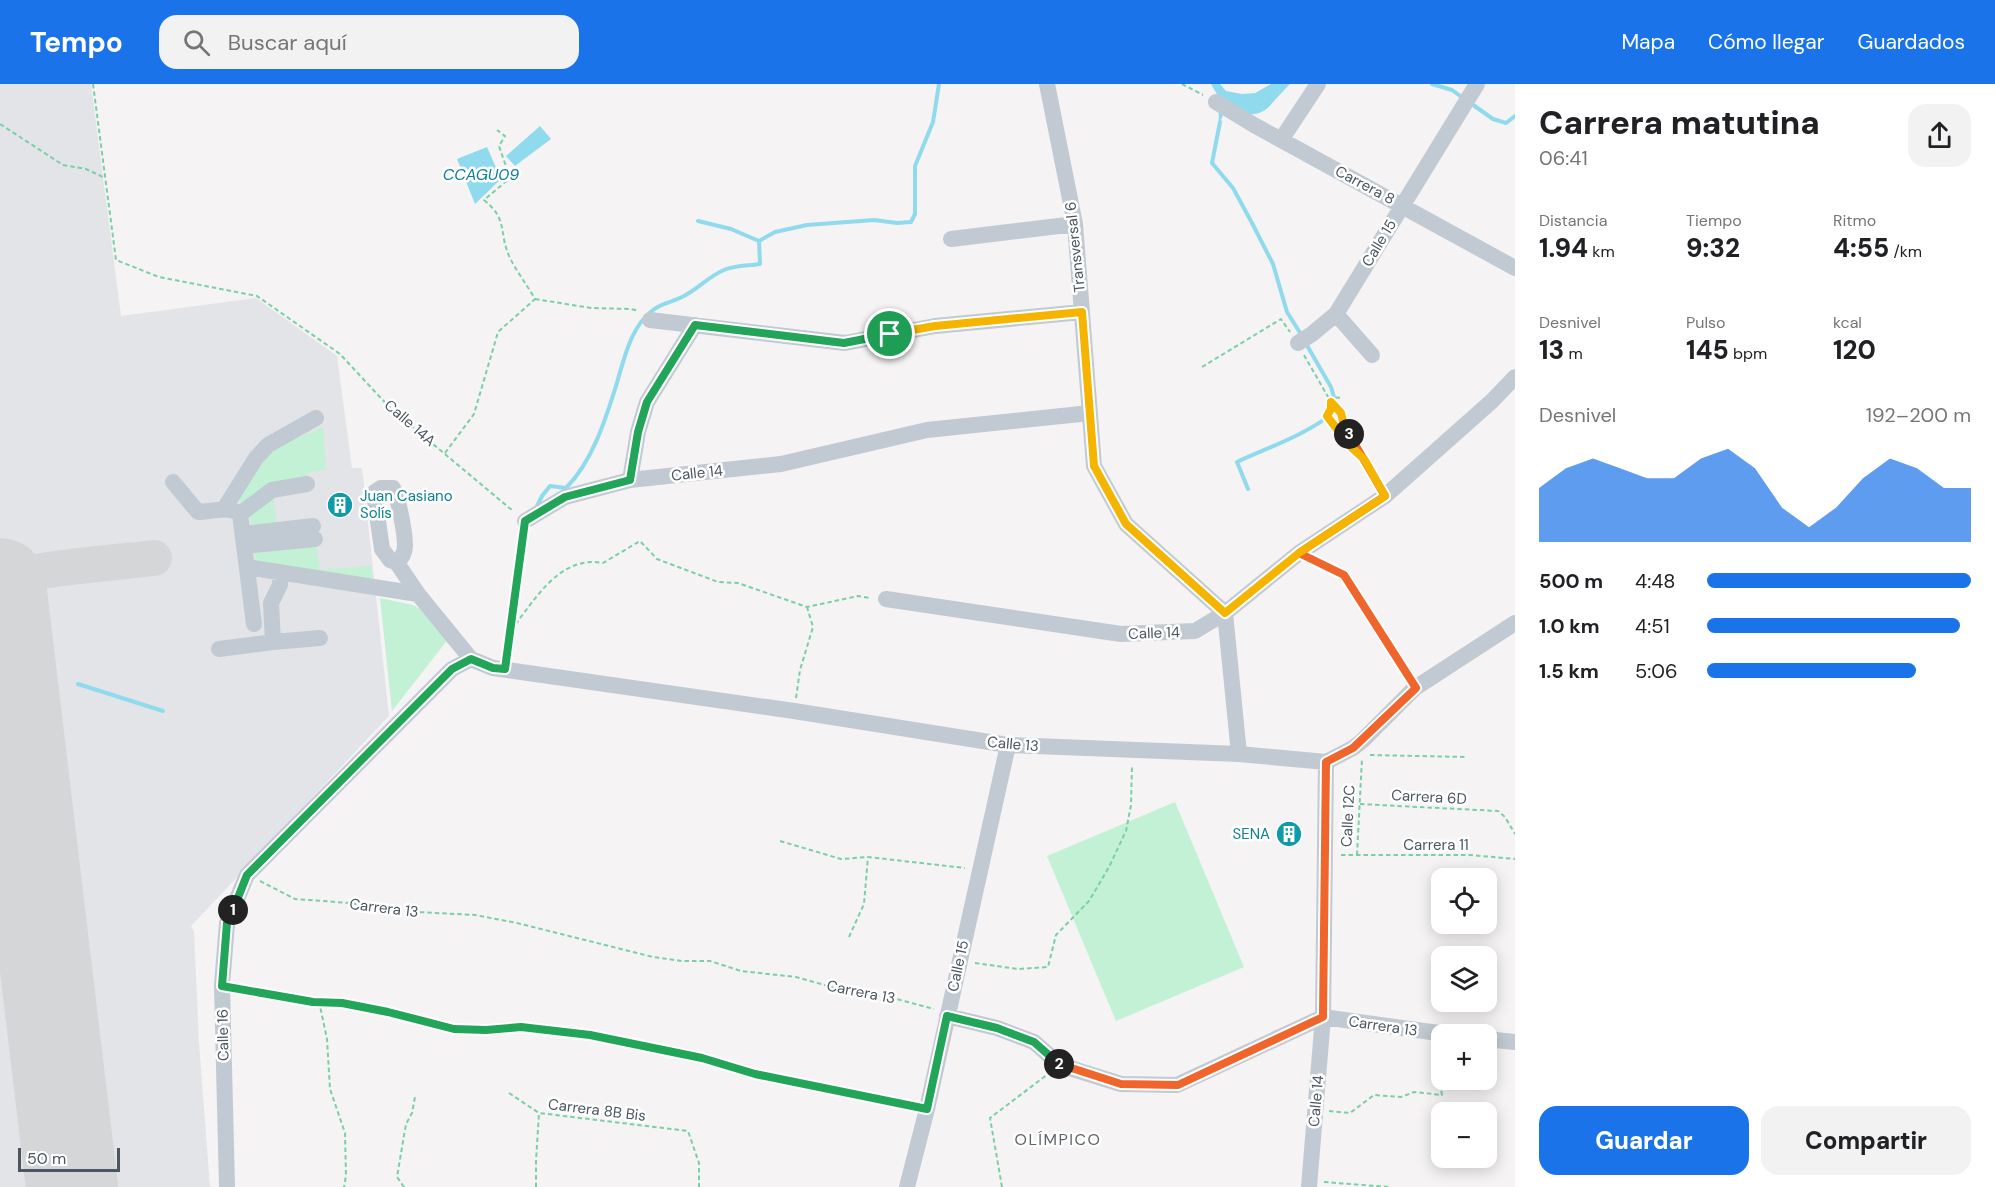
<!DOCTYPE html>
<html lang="es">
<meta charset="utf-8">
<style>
:root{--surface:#fff;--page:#f2f2f2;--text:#202124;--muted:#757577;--accent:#1a73e8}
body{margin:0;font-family:"DM Sans",sans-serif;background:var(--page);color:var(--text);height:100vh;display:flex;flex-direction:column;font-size:22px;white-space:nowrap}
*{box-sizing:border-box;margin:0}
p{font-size:20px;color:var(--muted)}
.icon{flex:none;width:33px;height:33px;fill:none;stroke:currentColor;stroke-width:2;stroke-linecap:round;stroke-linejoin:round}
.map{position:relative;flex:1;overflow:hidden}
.details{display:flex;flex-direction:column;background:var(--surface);width:480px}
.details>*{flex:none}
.fabs{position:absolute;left:1431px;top:784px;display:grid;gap:12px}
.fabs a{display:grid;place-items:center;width:66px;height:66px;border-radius:12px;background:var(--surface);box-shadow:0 3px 15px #0003;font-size:30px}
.scale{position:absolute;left:18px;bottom:15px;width:102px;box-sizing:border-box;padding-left:6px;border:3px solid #4a5661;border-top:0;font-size:16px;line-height:21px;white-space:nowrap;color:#4a5661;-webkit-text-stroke:4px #fff;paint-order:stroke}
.pin{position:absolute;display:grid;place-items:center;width:51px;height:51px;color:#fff;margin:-26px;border:3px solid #fff;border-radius:50%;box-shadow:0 2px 6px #0007}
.km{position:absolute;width:30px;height:30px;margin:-15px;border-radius:50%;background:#222;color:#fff;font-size:16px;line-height:30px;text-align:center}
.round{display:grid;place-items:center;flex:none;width:63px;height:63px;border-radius:18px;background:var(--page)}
.headline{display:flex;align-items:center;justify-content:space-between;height:102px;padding:0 24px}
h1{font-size:33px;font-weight:800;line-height:45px}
.metrics{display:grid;grid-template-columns:repeat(3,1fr);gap:9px;height:102px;padding:6px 24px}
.metrics div{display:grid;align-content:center}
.metrics b{font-size:26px;font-weight:800}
.metrics small{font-size:16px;font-weight:400}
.metrics p{font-size:16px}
.chart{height:168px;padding:12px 24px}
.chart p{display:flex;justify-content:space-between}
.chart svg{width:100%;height:108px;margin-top:6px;fill:var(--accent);opacity:.7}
.primary-button{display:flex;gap:12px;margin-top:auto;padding:12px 24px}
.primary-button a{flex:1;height:69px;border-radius:18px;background:var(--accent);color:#fff;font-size:24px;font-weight:800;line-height:69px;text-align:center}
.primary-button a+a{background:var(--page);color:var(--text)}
ul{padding:0 24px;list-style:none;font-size:20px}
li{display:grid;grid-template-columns:96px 72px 1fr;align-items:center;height:45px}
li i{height:15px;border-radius:8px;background:var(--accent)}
header{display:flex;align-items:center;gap:36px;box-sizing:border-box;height:84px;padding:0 30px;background:var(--accent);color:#fff}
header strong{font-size:28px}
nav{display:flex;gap:33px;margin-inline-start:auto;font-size:21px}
.search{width:420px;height:54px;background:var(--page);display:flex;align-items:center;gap:15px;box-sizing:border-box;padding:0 21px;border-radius:18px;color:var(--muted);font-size:22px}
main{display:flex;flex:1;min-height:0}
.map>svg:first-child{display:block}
.airport{fill:#e2e4e7}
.green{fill:#c3f1d5}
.water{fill:#90daee}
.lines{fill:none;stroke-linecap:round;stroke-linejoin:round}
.stream{stroke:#90daee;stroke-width:4}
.taxiway{stroke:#d5d6d8;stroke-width:36}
.runway{stroke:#d5d6d8;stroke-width:92}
.path{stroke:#7ad0a6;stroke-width:2;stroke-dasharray:4.5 3;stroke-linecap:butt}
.minor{stroke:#c1cad2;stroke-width:16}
.split-1-casing{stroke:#fff;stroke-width:12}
.split-2-casing{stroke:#fff;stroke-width:12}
.split-3-casing{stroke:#fff;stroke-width:12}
.split-4-casing{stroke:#fff;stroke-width:12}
.split-1{stroke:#22a559;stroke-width:8}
.split-2{stroke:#22a559;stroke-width:8}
.split-3{stroke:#f0652b;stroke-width:8}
.split-4{stroke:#f5b400;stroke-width:8}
.labels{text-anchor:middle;stroke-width:5;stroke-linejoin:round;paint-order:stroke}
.street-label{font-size:15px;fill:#4a5661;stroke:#fff}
.culture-label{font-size:15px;fill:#0d838f;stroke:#fff;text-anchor:start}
.water-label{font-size:16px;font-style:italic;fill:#0c7c9b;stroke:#fff}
.neighbourhood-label{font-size:16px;letter-spacing:1.5px;fill:#5f6368;stroke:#fff}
</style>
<header>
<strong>Tempo</strong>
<div class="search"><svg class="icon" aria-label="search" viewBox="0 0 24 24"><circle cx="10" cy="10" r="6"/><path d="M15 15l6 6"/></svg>Buscar aquí</div>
<nav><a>Mapa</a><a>Cómo llegar</a><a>Guardados</a></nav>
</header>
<main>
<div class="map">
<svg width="1515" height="1103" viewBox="0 0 1515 1103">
<rect width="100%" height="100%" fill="#f5f3f3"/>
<path class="airport" d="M0,0H91L121,232L256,214L337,272L352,384H362L389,632L191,842L194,847L199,959L210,1103H0Z"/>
<path class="green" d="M323,343L326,386L308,388V397L240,420C237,407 264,373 275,366C289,356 308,350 323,343Z
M273,411L277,443L252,446L249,426Z
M316,458L320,486L371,482L373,501L256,482L254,464Z
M380,514L413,521L429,530L449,554L392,627Z
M1175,718L1244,883L1116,937L1047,772Z"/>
<path class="water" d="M1211,0H1220L1226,7L1242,10L1255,9L1271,0H1290C1261,29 1269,34 1224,28L1219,42L1218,12Z
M540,42L551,55L515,82L506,72Z
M487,63L501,95L475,120L457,75Z"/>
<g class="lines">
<path class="stream" d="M1432,0L1452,6L1463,14
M1469,18L1493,35L1506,39L1515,32
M1220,38L1212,79L1233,104L1252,139L1273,180L1287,228L1302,252
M698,137L731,145L759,157L775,148L807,141L874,136L897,139L911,138L915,130V82L933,38L939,0
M1248,405L1237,378C1269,363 1303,352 1332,330L1335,317L1331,303L1305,258
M537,422L542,412L550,402L566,404C592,378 605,337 616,302C624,276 630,243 653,226C661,219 673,218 682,213C697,206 709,192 724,186C736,181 748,182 760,180L759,157
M78,600L163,627"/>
<path class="taxiway" d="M3,523C6,513 7,500 16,494C28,485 132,477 154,474"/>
<path class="runway" d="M0,500L72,1103"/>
<path class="path" d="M93,0L116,176L159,193L257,212L340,270L391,325L513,427
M1182,0L1203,11
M0,40L63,81L86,85L105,94
M535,215L591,224L631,225L639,227
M1304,271L1331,318V325L1327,332L1350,362L1364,376
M1202,283L1281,235L1290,248
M1328,313L1342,314
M1331,318L1341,329L1344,341L1362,372
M445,369L474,330L498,248L535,215C527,201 517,188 510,174C498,149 509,136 484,116L510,94L499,62L505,52L497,46
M1365,377L1377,398
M1313,476L1344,491L1408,591
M511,546C535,516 559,471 603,479L640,457L657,475L718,498L738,499L807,523L858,512L870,514
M507,570L523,451
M796,614L800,586L813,543L807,523
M1370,671L1466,673
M1360,720L1498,727L1505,733L1515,750
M780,757L841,775L868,773L965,784
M1341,771H1470L1515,775
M1357,771L1362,675
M260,797L295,815L350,819L398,827L475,831L517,839L653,873L682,877H710L741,887L796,893L853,909L889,913L934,925
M849,853L864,820L868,773
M975,879L1018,885L1048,883L1056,851L1089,817L1109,783L1126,747L1131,721L1132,681
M238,904L313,918L343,919L454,945L486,946L521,943L590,951L702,974L755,990L912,1022
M319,917L327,955L330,1005L345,1049L346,1092L344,1103
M509,1009L539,1029L688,1047L699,1079V1103
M1329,1027L1350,1029L1374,1011L1401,1013L1414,1008L1442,1011L1438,990
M1324,1098L1389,1103
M404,1103L397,1093L406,1040L412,1029L415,1013
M536,1103V1077L539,1029
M1002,1103L990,1034L1048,990"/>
<path class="minor" d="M1047,0L1075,140L1094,382L1126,440L1225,529L1239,670
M1216,18L1254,41L1515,184
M1281,56L1318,0
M951,155L1075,140
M1336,230L1372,271
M650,236L845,259L935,242L1082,228
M1298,259L1312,250L1336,230L1477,0
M630,396L638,348L647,318L695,241
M173,398L198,428C211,428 229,421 240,430L254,540
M224,425L256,374L268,361L316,334
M240,430L272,406L307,400
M525,437L565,413L630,396L781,380L927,346L1090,329
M243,450L313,442
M244,462L315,455
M397,479C401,474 405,470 405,462C405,449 399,416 393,404H381L375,408V416L382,465L390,476L397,479L418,510L471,575
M247,483L418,510
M280,489V501L271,519L273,558L320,554
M886,515L1121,550L1195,547L1225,529L1299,469L1385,412L1492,317L1515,293
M219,565L273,558
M471,575L493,584L794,627L1008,661L1239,670L1326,678L1353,664L1362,657L1415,604L1515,539
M947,932L997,944L1034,958L1060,981L1121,1000L1177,1001L1323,933L1453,951
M1486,955L1515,958
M227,1103L222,901L227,839L247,791L452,585L471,575
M907,1103L927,1025L1008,661
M1309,1103L1323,933L1326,678"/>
</g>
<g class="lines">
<g class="split-1-casing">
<path id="split-1" d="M233,826L247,791L452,585L471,575L493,584L505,585L525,437L565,413L630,396L638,348L647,318L695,241L844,259L890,250"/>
</g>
<g class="split-2-casing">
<path id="split-2" d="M233,826L227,839L222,902L313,918L342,919L388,928L454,945L486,946L521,943L590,951L702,974L755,990L927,1025L947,932L997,944L1034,958L1059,980"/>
</g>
<g class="split-3-casing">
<path id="split-3" d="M1059,980L1121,1000L1178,1001L1323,933L1326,678L1353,664L1416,604L1344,491L1299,469L1385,412L1349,350"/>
</g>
<g class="split-4-casing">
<path id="split-4" d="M890,250L935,242L1082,228L1094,382L1126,440L1225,529L1299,469L1385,412L1364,375L1350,362L1327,332L1331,325V318L1341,329L1344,341L1349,350"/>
</g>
<use href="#split-1" class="split-1"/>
<use href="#split-2" class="split-2"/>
<use href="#split-3" class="split-3"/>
<use href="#split-4" class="split-4"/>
</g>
<defs>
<g id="building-disc" transform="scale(1.35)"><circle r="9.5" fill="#0f9aa8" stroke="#fff"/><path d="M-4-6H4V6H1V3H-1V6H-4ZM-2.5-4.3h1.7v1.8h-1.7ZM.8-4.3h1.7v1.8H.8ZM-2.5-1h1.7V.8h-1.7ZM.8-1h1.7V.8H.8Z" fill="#fff"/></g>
</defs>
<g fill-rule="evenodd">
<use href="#building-disc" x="340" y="421"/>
<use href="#building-disc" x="1289" y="750"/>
</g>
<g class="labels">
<g class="street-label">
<text transform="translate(1365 101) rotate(28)" y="5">Carrera 8</text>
<text transform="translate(1379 159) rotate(-59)" y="5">Calle 15</text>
<text transform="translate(1075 163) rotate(-96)" y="5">Transversal 6</text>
<text transform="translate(410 339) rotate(41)" y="5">Calle 14A</text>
<text transform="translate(697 389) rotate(-6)" y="5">Calle 14</text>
<text transform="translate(1154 549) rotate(-2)" y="5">Calle 14</text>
<text transform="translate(1013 660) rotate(5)" y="5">Calle 13</text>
<text transform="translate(1429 713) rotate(3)" y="5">Carrera 6D</text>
<text transform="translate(1348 732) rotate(-87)" y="5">Calle 12C</text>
<text x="1436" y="766">Carrera 11</text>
<text transform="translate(384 824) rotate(7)" y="5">Carrera 13</text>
<text transform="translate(958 882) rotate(-78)" y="5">Calle 15</text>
<text transform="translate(861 908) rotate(11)" y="5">Carrera 13</text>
<text transform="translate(1383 942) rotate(8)" y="5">Carrera 13</text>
<text transform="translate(223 951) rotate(-91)" y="5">Calle 16</text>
<text transform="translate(1316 1017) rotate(-85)" y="5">Calle 14</text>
<text transform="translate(597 1026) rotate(7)" y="5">Carrera 8B Bis</text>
</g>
<g class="culture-label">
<text x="360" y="417">Juan Casiano<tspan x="360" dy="17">Solís</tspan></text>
<text x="1270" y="755" text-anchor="end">SENA</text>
</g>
<g class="water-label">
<text x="481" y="96">CCAGU09</text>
</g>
<g class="neighbourhood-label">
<text x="1058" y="1061">OLÍMPICO</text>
</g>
</g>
</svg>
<div class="fabs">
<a><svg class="icon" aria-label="locate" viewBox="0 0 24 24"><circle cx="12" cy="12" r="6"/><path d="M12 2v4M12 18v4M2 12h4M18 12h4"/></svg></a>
<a><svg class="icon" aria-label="layers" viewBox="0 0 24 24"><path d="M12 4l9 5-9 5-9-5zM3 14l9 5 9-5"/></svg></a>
<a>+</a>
<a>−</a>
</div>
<div class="scale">50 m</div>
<div class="pin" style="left:890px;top:250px;background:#1e9e55"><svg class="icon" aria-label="arrive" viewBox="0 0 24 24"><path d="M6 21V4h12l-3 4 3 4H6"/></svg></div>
<b class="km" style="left:233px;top:826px">1</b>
<b class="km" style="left:1059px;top:980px">2</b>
<b class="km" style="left:1349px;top:350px">3</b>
</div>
<section class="details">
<div class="headline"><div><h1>Carrera matutina</h1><p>06:41</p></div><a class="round"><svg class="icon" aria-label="share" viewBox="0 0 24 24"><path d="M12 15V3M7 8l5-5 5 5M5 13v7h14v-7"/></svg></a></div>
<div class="metrics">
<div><p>Distancia</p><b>1.94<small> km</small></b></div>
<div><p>Tiempo</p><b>9:32</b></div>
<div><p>Ritmo</p><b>4:55<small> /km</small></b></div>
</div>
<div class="metrics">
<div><p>Desnivel</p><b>13<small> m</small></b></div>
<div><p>Pulso</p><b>145<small> bpm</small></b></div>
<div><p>kcal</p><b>120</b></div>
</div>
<div class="chart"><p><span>Desnivel</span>192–200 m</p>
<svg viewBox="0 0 160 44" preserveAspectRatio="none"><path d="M0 44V22L10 14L20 10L30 14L40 18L50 18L60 10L70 6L80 14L90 30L100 38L110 30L120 18L130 10L140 14L150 22L160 22V44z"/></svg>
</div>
<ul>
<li><b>500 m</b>4:48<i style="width:100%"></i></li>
<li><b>1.0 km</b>4:51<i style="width:96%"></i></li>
<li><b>1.5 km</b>5:06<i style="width:79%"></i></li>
</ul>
<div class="primary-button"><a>Guardar</a><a>Compartir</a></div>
</section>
</main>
